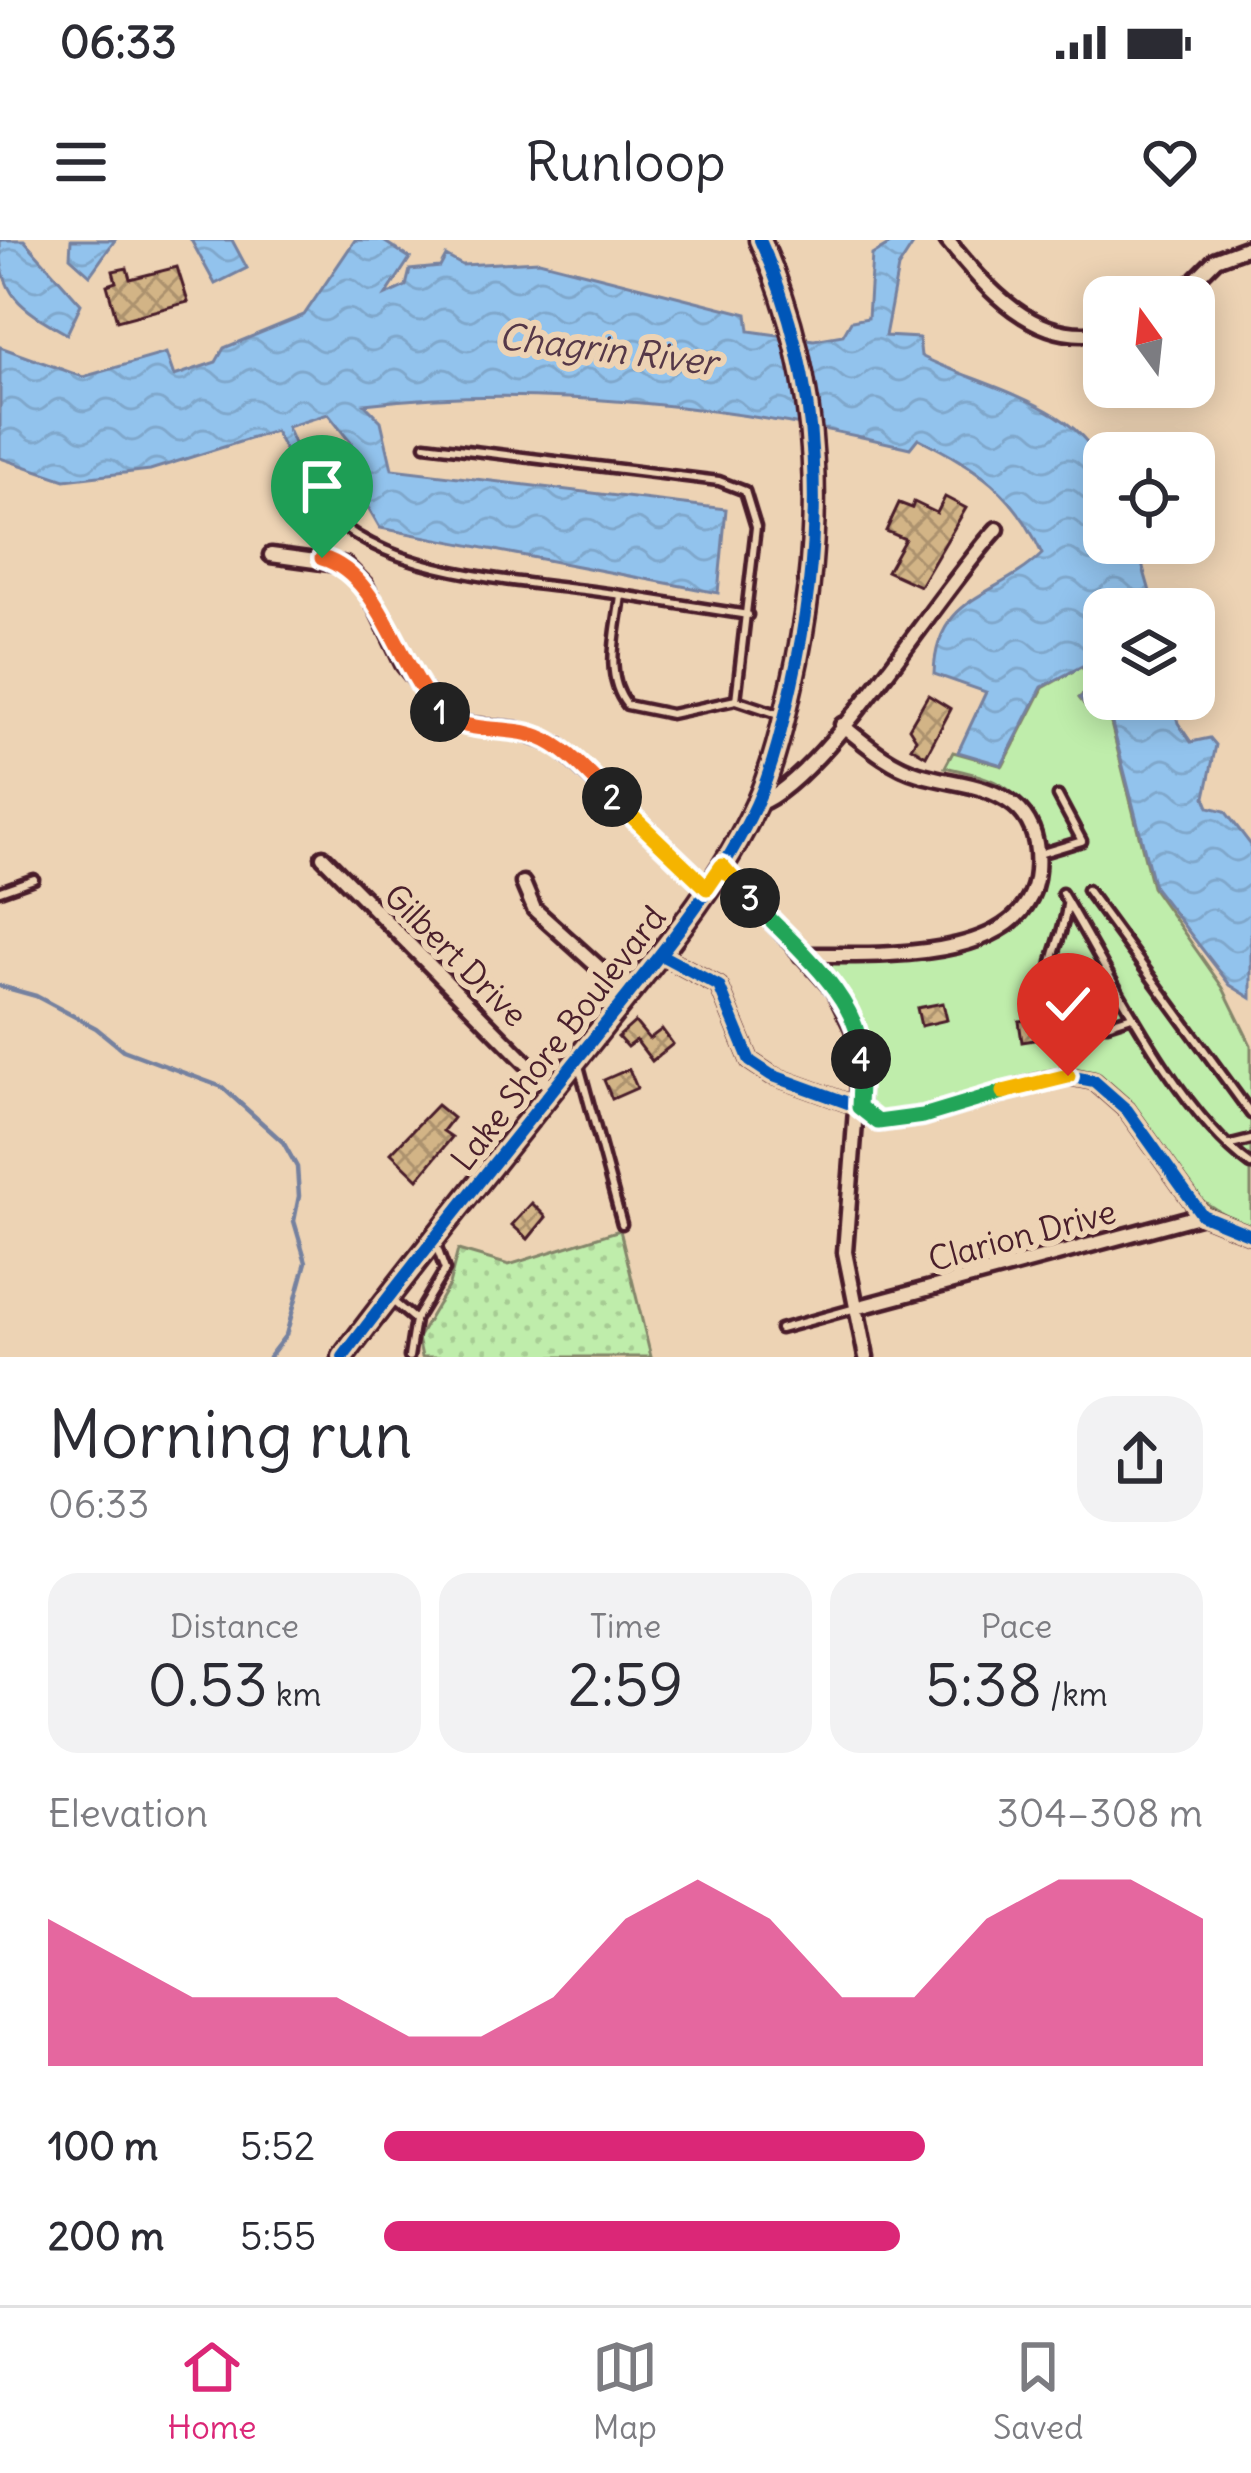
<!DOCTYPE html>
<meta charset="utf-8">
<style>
:root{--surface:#fff;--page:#f2f2f3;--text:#2b2b33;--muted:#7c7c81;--line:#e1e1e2;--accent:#db2777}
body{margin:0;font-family:Delius,sans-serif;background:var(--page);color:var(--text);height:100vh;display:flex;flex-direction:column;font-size:45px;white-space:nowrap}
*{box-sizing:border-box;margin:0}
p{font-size:39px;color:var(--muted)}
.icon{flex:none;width:66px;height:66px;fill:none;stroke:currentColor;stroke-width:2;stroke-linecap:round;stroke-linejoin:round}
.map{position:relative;height:1117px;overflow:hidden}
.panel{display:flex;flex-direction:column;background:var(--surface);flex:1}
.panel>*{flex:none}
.needle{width:78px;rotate:345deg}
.buttons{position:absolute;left:1083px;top:36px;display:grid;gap:24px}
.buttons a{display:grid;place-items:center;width:132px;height:132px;border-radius:24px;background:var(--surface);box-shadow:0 6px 30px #0003;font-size:60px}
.pin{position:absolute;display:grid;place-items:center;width:102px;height:102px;color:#fff;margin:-123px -51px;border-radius:50% 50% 50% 0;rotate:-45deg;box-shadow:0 0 12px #0007}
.pin .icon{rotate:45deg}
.km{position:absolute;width:60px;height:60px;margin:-30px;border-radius:50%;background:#222;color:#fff;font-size:33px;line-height:60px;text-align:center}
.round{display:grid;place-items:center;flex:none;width:126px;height:126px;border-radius:36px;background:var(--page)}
.summary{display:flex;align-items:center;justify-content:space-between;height:204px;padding:0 48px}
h1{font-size:66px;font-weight:600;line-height:90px}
.figures{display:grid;grid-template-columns:repeat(3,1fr);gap:18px;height:204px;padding:12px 48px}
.figures div{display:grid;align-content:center;border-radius:30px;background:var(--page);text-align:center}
.figures b{font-size:60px;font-weight:600}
.figures small{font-size:33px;font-weight:400}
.figures p{font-size:33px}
.chart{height:336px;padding:24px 48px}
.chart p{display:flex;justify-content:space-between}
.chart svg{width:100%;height:216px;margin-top:12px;fill:var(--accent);opacity:.7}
ul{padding:0 48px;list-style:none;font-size:39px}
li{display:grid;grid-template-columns:192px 144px 1fr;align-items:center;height:90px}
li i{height:30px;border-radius:15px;background:var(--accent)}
.status{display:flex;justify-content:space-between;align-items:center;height:84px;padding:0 60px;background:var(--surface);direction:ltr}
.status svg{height:33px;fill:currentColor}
header{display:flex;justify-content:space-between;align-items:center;height:156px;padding:0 48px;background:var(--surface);font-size:54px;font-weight:600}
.dock{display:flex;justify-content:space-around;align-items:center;height:168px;border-top:3px solid var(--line);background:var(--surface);font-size:33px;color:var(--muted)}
.dock a{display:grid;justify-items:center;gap:6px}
.dock .selected{color:var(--accent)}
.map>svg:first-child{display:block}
.grass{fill:url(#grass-dots);stroke:#84866b;stroke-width:3}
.park{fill:#bfedab;stroke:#84866b;stroke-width:3}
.water{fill:url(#water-waves);stroke:#75819f;stroke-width:3}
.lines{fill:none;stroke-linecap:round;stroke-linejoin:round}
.stream{stroke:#75819f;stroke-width:4.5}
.building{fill:url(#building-cross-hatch);stroke:#4a1f2b;stroke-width:3}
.service-casing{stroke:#4a1f2b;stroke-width:15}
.minor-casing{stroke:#4a1f2b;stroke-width:21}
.primary-casing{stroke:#4a1f2b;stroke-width:27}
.service{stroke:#edd3b4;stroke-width:6}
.minor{stroke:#edd3b4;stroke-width:12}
.primary{stroke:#f7e281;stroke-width:18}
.cycleway-casing{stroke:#edd3b4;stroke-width:20}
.cycleway{stroke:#0057b8;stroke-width:12}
.split-1-casing{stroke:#fff;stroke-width:24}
.split-2-casing{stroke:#fff;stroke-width:24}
.split-3-casing{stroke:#fff;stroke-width:24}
.split-4-casing{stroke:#fff;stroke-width:24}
.split-5-casing{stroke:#fff;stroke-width:24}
.split-6-casing{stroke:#fff;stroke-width:24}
.split-1{stroke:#f0652b;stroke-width:15}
.split-2{stroke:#f0652b;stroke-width:15}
.split-3{stroke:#f5b400;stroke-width:15}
.split-4{stroke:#22a559;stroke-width:15}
.split-5{stroke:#22a559;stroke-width:15}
.split-6{stroke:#f5b400;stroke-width:15}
.labels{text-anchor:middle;stroke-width:12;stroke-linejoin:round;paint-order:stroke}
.street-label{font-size:33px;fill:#4a1f2b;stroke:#edd3b4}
.water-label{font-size:36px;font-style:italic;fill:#553848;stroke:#edd3b4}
</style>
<div class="status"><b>06:33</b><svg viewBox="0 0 49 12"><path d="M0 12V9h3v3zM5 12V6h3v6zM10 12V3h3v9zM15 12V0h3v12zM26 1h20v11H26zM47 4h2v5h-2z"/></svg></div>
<header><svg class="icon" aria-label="menu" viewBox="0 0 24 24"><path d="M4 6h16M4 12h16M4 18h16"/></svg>Runloop<svg class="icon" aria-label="heart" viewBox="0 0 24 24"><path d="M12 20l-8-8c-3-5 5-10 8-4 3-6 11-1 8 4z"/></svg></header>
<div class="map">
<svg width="1251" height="1117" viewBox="0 0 1251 1117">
<defs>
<pattern id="grass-dots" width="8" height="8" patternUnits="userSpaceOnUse" patternTransform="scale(3)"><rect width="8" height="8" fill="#bfedab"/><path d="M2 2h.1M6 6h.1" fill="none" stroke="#a6cb93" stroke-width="1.8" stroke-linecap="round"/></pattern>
<pattern id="water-waves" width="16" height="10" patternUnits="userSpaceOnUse" patternTransform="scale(3)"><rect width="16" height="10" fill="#92c3ed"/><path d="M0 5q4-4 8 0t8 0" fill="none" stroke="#7fa7cb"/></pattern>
<pattern id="building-cross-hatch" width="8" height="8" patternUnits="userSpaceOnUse" patternTransform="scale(3)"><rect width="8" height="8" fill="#d2b486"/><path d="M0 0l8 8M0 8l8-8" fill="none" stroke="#ac926e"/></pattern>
</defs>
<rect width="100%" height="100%" fill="#edd3b4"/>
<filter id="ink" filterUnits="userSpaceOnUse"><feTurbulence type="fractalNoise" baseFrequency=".00833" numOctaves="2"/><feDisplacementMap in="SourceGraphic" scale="24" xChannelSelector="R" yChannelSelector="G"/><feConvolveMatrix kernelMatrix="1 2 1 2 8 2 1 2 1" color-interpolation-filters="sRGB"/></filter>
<g filter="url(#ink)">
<path class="grass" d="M620,990L651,1117H422L418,1098L449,1045L458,1010L509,1025Z"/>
<path class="park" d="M1081,427L1098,441L1079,458L1091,473L1105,460L1152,647L1223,748L1251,805V988C1227,976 1206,966 1187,947C1148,907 1135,853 1079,830L907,872L883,875L870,868L866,800L857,775L826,732L833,719C883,717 944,725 990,700C1046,669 1066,600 1014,554C995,537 969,533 945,527L953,512L1003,526L1043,448Z"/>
<path class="water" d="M0,0H24L81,64L67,94C20,67 0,57 0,0Z
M71,0H115L90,35L70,17Z
M191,0H232L247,28L215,44Z
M355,0H382L410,18L386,55L406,46L410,30L440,27L446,16L462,25L539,21L747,74L749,91L814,100L843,95L851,81L868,78L872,15L897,0H916L898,28L885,96L919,98L921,116C978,146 1089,165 1104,236C1108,256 1104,282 1104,303H1136L1155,369H1104V459H1172L1178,483L1191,502L1210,498L1216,505L1205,557L1209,567L1225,571L1251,605V758L1230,745L1154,647L1106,460L1091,472L1080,458L1099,441L1092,421L1042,447L1002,525L958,512L986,452L934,434C936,354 997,358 1042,314C1014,251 978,229 918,198L910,208C740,167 539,143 364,164L381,181L392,229L726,269L718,353L380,288L361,255L351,203L328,174L287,187L299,215L290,220L275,191L150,230L65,240L0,218V107L83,137L166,113L174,136L216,122L224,108L304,75Z"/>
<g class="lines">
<path class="stream" d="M0,746L36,756L96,788L123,810L222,847L283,902L297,927L299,956L294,981L306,1022L286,1095L269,1117"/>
</g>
<path class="building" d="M177,27L188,62L117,81L107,45L116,42L113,31L127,28L130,39Z
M945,257L966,268L920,346L887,331L905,299L886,291L899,263L912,268L914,262L937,273Z
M928,455L951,469L926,516L911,507L916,499L909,488Z
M943,763L947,780L921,786L917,768Z
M1044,777L1047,798L1022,802L1019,781Z
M635,782L649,799L662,789L673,804L652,821L636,800L627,807L618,797Z
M629,829L637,848L612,859L604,840Z
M437,865L453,878L443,891L452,897L418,939L391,913Z
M532,963L546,977L528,999L512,985Z"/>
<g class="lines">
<g class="service-casing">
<path id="service" d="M425,205L719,241L745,251L756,287L736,460L781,475
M313,253C364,339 529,340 621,355C617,391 603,435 627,465L671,474L736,460
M621,355L748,375
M1039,614L1082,601L1058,556
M1087,650L1251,874
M0,651L34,639
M1062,653C1110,733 1176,871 1251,925
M1067,665C1061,715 1033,729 1067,781L1107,784L1129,777
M578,822L622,984
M1231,905L1251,900
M390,1059L415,1080
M780,1089L856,1068
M409,1117L415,1080L445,1030L436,1005"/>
</g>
<g class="minor-casing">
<path id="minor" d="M947,0C986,48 1034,106 1104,92
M1178,57L1216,19L1251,6
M271,315L345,325L365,345L403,424L451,483L516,490L557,505L707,648
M758,564C824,540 940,350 997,289
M323,617L553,850
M722,626L834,750L861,805L845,1012L866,1117
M523,643L534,669L628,754
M661,715L719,746L750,821L771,835L859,867L878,882L923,876L1045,840L1068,836L1094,841L1127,870L1202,975L1251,995
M801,715C867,714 1030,727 1037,631C1039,606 1034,581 1014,565C986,543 951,544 919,534C889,525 867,505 842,485
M856,1068L1202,975"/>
</g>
<g class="primary-casing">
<path id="primary" d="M343,1117C426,1006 515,898 601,789C656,719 718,648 756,565C773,528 783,484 792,444C826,292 824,144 760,0"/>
</g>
<use href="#service" class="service"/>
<use href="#minor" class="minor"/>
<use href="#primary" class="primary"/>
<g class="cycleway-casing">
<path id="cycleway" d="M661,715L719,746L750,821L771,835L859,867L878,882L923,876L1045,840L1068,836L1094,841L1127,870L1202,975L1251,995
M343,1117C426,1006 515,898 601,789C656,719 718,648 756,565C773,528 783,484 792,444C826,292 824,144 760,0"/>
</g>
<use href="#cycleway" class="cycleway"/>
</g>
</g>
<g class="lines" filter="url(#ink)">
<g class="split-1-casing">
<path id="split-1" d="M322,318C381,335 397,426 440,472"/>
</g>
<g class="split-2-casing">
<path id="split-2" d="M440,472C467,496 507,484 539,497C568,508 590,536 612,557"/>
</g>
<g class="split-3-casing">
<path id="split-3" d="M612,557L707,648L722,626L750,658"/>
</g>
<g class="split-4-casing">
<path id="split-4" d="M750,658C788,701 863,757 861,819"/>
</g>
<g class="split-5-casing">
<path id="split-5" d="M861,819L859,867L878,882L923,876L1003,852"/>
</g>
<g class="split-6-casing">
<path id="split-6" d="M1003,852L1068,836"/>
</g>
<use href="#split-1" class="split-1"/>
<use href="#split-2" class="split-2"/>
<use href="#split-3" class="split-3"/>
<use href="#split-4" class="split-4"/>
<use href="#split-5" class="split-5"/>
<use href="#split-6" class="split-6"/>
</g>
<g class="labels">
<g class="street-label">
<text transform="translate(456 715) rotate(45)" y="12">Gilbert Drive</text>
<text transform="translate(558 798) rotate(-52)" y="12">Lake Shore Boulevard</text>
<text transform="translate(1022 995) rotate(-15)" y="12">Clarion Drive</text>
</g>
<g class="water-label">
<text transform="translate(608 109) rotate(7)" y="13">Chagrin River</text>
</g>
</g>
</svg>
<div class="buttons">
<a><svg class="needle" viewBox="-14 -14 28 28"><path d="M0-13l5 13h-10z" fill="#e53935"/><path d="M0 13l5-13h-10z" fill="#7c7c81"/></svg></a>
<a><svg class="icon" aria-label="locate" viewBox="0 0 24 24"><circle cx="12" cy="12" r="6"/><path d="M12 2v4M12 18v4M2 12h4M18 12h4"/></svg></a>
<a><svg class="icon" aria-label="layers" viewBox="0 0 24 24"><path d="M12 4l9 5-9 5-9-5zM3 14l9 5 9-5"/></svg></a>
</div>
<div class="pin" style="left:322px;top:318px;background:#1e9e55"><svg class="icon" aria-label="arrive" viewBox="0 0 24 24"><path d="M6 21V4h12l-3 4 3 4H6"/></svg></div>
<div class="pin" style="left:1068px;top:836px;background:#d93025"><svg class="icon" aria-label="check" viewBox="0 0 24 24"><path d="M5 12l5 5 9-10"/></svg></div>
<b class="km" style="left:440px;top:472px">1</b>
<b class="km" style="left:612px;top:557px">2</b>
<b class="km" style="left:750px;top:658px">3</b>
<b class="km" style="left:861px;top:819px">4</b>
</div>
<section class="panel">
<div class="summary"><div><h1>Morning run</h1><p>06:33</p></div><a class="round"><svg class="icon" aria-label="share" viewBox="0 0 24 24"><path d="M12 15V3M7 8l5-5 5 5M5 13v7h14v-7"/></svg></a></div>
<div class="figures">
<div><p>Distance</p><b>0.53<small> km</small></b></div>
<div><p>Time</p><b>2:59</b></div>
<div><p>Pace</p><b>5:38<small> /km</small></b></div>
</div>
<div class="chart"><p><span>Elevation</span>304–308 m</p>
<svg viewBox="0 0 160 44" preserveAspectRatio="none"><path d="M0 44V14L10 22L20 30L30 30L40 30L50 38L60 38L70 30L80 14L90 6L100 14L110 30L120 30L130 14L140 6L150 6L160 14V44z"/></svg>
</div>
<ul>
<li><b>100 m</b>5:52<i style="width:66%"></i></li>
<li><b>200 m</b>5:55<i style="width:63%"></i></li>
</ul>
</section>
<nav class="dock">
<a class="selected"><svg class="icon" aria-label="home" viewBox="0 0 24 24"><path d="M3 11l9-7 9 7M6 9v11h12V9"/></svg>Home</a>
<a><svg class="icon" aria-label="map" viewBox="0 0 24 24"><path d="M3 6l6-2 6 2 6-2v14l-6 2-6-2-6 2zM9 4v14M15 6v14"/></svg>Map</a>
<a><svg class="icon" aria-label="saved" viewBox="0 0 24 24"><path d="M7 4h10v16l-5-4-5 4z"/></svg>Saved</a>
</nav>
